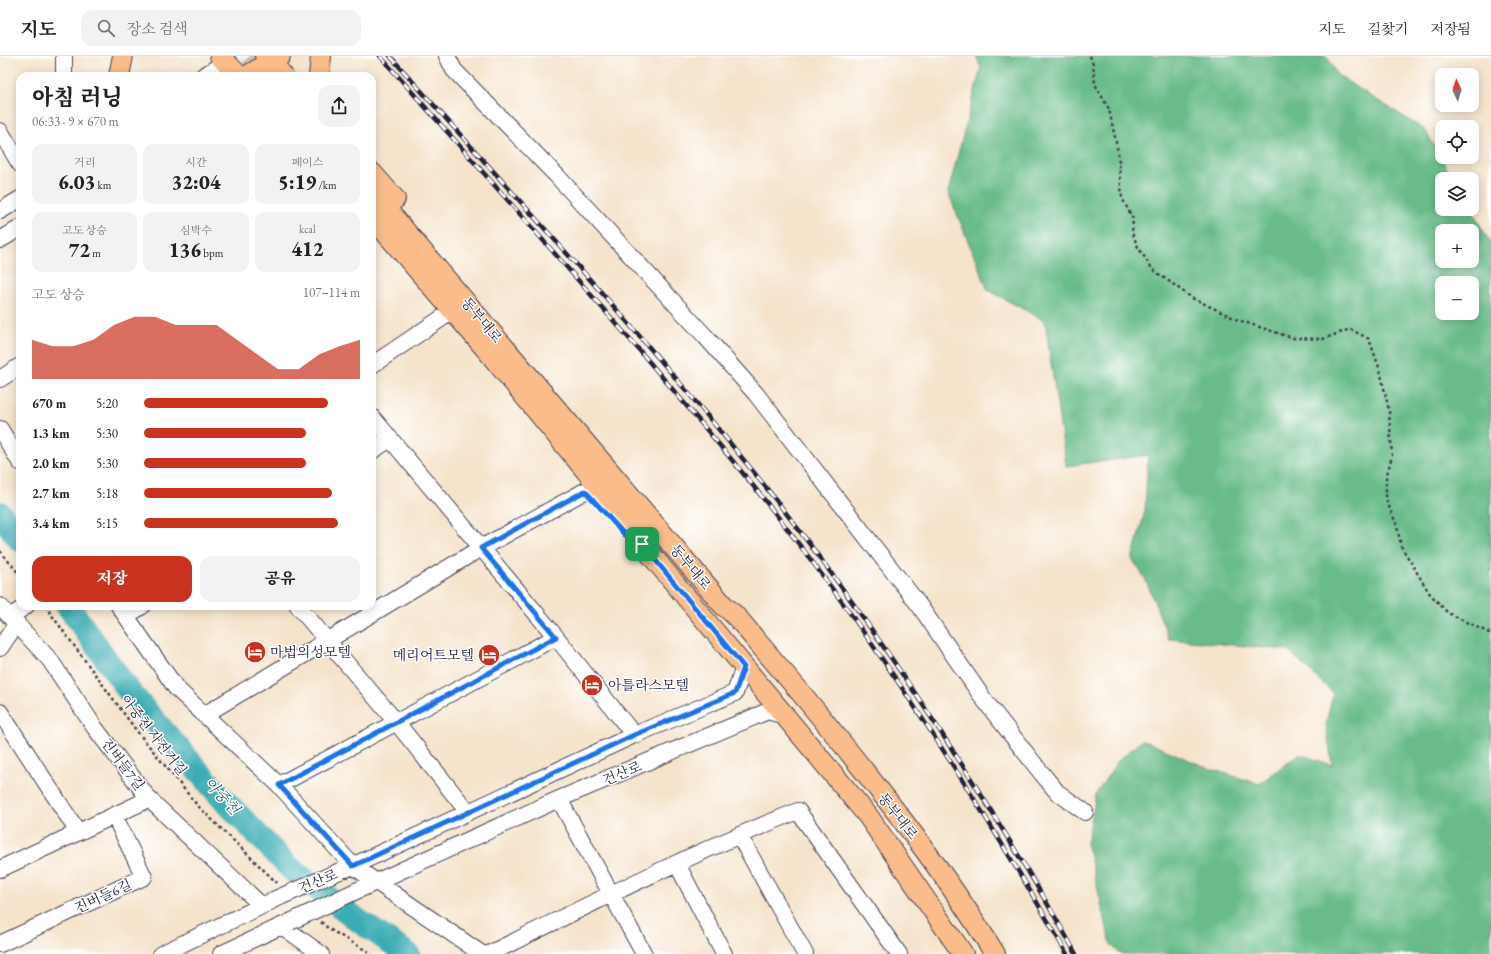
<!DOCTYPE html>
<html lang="ko">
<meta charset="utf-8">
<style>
:root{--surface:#fff;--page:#f2f2f2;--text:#222;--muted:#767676;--line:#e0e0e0;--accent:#c8321e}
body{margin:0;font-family:"EB Garamond","Noto Serif KR",serif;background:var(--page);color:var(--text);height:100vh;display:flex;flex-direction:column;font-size:15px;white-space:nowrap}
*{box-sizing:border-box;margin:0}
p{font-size:13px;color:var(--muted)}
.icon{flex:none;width:22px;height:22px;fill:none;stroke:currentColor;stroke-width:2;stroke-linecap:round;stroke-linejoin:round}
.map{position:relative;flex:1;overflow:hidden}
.details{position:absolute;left:16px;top:16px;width:360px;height:538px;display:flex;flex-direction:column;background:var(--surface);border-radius:12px;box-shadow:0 2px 10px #0003}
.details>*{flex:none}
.needle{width:26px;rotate:356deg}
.controls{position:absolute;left:1435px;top:12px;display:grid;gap:8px}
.controls a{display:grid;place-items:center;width:44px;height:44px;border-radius:8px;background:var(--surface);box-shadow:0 2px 10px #0003;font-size:20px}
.pin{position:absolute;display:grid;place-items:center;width:34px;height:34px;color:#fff;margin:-17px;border-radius:8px;box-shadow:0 2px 6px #0006}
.round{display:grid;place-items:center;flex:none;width:42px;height:42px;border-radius:12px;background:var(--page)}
.summary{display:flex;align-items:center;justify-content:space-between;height:68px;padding:0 16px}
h1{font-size:22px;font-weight:800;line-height:30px}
.metrics{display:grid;grid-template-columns:repeat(3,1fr);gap:6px;height:68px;padding:4px 16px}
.metrics div{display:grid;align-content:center;border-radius:10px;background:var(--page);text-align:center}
.metrics b{font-size:20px;font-weight:800}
.metrics small{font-size:11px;font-weight:400}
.metrics p{font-size:11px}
.chart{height:112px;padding:8px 16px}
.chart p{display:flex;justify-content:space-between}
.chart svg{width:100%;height:72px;margin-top:4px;fill:var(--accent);opacity:.7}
.action{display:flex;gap:8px;margin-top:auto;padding:8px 16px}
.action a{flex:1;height:46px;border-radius:12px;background:var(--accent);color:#fff;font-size:16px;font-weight:800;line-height:46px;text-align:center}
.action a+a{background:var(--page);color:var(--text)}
ul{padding:0 16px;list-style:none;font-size:13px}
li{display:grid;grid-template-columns:64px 48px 1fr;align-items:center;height:30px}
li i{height:10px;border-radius:5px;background:var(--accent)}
header{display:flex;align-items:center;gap:24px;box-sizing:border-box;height:56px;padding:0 20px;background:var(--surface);border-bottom:1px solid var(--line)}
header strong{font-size:19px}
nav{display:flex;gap:22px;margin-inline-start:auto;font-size:14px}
.search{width:280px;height:36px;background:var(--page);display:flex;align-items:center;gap:10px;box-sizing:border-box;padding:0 14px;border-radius:12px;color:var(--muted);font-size:15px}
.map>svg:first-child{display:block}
.forest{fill:#69bc89;stroke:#466f62;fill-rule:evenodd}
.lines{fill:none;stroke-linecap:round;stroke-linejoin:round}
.river{stroke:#3aacb3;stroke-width:24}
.major-tunnel{stroke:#cbbcae;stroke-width:20;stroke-dasharray:20 10;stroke-linecap:butt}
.minor-casing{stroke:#423f51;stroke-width:18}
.major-casing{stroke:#423f51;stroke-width:22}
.path{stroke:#423f51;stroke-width:2.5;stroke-dasharray:3 3;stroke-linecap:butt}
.minor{stroke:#fff;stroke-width:16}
.major{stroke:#f9bc8a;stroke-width:20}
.rail-casing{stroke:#22223b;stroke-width:4.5}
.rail{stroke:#fff;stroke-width:3;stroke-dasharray:9;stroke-linecap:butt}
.minor-bridge-casing{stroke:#423f51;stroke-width:18;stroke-linecap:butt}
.minor-bridge{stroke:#fff;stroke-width:16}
.route-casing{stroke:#fff;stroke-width:8}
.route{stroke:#1a73e8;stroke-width:5}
.labels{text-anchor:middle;stroke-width:3;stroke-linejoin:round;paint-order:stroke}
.street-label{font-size:14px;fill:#22223b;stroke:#fff}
.poi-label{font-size:14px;fill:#22223b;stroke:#fff;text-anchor:start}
.water-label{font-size:15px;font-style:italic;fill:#2d6071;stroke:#fff}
</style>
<header>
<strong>지도</strong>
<div class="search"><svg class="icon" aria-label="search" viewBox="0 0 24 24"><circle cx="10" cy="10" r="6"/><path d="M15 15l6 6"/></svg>장소 검색</div>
<nav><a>지도</a><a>길찾기</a><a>저장됨</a></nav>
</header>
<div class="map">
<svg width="1491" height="898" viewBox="0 0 1491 898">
<rect width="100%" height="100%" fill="#fff"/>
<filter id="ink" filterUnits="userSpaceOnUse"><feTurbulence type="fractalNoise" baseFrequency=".025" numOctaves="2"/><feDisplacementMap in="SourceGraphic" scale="8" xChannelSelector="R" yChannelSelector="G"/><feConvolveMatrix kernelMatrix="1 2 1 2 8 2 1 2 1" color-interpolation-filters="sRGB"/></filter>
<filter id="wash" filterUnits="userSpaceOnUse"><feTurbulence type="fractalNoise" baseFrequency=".012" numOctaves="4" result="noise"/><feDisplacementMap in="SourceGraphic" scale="16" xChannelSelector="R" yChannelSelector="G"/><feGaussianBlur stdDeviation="0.9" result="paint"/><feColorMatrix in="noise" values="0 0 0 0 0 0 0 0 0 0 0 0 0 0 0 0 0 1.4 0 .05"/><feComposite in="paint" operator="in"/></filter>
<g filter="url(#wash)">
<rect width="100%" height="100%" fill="#f5e3cb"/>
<path class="forest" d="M976,0H1327L1337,19L1425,74L1453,123H1442V153H1471L1491,188V898H1121L1111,889L1087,788L1096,738L1117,706L1142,684L1208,712L1259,728L1299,698L1332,709L1326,668L1333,637L1288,594L1169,583L1145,522L1132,503L1145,455L1148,399L1066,410L1045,265L988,234L948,136L981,12ZM1442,175H1472V205H1442ZM1442,227H1472V257H1442Z"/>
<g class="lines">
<path class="river" d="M0,457L20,484
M68,550L128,634L221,741L290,812L359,865L408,898"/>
</g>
</g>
<g filter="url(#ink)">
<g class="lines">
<path class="major-tunnel" d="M250,0L268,20"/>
<g class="minor-casing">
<path id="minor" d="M447,0L454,14L557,120L705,280L756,338L919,549L985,645L1039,714L1057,736L1085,756
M64,20V0
M203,20L226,6
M0,75L20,108
M0,155L20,143
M0,184L20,172
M372,309L442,262
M0,323L20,310
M372,361L556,581L634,679
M0,373L20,406
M372,395L390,383
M0,550L50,604L95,672L149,743L262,850
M119,550L176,632L279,729L353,810L482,898
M298,550L397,667L468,756
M126,560L142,550
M10,561L26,550
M0,592L17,567
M0,656L78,776
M204,659L481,492L585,435
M279,729L556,581
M559,743L644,898
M739,779L805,898
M677,808L724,898
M0,813L149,743
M346,813L634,679L735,637L744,611
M356,835L559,743L768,655L785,660
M282,870L321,898
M0,888L144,821L114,759
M161,898L270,846
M221,898L290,866
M489,898C590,848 692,797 798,755L899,898"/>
</g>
<g class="major-casing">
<path id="major" d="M220,0L239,20
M265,0L271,5L283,20
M119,20L123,0
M247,20L280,0
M319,20L321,0
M372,117L395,143
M372,136L724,550C737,559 745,571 755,583C772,603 789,623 806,643C873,725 940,808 995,898
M372,161L485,292L633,472L642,488L868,760L963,898"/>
</g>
<path class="path" d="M1090,0L1093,8L1095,28L1109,53L1118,96L1122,142L1133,163L1132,177L1138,191L1153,214L1192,242L1238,264L1293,282L1323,283L1350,273L1369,283L1380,314L1389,355L1392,400L1386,422V443L1397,470L1401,490L1430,538L1448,557L1491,578
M0,495L20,519
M45,550L136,674L197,749L277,827
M321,866L329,873L372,898"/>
<use href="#minor" class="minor"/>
<use href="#major" class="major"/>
<g class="rail-casing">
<path id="rail" d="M380,0C467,98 554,196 640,295C689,353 739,410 785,470C890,605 982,750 1067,898
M390,0C516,142 646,281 764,429C842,527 913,631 980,737C1013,790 1046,843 1076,898"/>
</g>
<use href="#rail" class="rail"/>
<g class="minor-bridge-casing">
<path id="minor-bridge" d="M273,844L340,815
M290,866L356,835"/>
</g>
<use href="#minor-bridge" class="minor-bridge"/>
</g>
</g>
<g class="lines" filter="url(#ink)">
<g class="route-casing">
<path id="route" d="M585,435L625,479L642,488L744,611L735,637L634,679L353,810L279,729L556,581L481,492Z"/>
</g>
<use href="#route" class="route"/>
</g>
<defs>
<g id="hotel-disc" transform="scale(1.15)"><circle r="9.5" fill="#c8321e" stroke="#fff"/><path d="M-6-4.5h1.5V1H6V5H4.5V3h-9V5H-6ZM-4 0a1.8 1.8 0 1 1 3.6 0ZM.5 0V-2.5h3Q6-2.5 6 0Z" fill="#fff"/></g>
</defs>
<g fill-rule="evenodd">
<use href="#hotel-disc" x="255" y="596"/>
<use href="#hotel-disc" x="489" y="599"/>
<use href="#hotel-disc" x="592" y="629"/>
</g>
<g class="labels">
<g class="street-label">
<text transform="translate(482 264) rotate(50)" y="5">동부대로</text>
<text transform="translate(691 511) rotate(50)" y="5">동부대로</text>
<text transform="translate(154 679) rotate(52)" y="5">아중천 자전거길</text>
<text transform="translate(123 708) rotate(53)" y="5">진버들7길</text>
<text transform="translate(622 717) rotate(-23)" y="5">건산로</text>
<text transform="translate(898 760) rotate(52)" y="5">동부대로</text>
<text transform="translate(318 825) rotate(-23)" y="5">건산로</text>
<text transform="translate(103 840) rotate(-25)" y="5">진버들6길</text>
</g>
<g class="poi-label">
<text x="270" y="601">마법의성모텔</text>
<text x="474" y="604" text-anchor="end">메리어트모텔</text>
<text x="608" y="634">아틀라스모텔</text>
</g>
<g class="water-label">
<text transform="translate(222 740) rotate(47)" y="5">아중천</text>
</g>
</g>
</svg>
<div class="controls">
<a><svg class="needle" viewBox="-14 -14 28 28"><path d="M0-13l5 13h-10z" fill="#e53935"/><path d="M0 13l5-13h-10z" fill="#767676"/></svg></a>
<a><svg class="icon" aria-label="locate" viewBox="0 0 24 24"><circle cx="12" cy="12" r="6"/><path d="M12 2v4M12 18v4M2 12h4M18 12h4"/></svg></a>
<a><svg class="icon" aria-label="layers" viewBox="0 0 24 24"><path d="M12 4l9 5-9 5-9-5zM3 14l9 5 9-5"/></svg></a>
<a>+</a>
<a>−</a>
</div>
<div class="pin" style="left:642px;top:488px;background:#1e9e55"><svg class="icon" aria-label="arrive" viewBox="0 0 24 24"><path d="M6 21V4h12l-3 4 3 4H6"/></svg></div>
<section class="details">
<div class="summary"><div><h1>아침 러닝</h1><p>06:33 · 9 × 670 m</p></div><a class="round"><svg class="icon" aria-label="share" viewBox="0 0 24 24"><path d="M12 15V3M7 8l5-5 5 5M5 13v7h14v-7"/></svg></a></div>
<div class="metrics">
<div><p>거리</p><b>6.03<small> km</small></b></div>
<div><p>시간</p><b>32:04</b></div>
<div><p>페이스</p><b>5:19<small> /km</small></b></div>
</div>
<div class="metrics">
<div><p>고도 상승</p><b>72<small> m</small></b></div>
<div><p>심박수</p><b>136<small> bpm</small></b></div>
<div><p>kcal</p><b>412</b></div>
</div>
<div class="chart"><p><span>고도 상승</span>107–114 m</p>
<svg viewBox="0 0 160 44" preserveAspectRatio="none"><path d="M0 44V20L10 24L20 24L30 20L40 11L50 6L60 6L70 11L80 11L90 11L100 20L110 29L120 38L130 38L140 29L150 24L160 20V44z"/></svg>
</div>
<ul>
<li><b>670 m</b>5:20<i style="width:85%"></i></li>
<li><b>1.3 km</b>5:30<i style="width:75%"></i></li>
<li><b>2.0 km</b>5:30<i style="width:75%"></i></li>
<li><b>2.7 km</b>5:18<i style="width:87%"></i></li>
<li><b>3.4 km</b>5:15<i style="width:90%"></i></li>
</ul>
<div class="action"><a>저장</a><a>공유</a></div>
</section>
</div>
